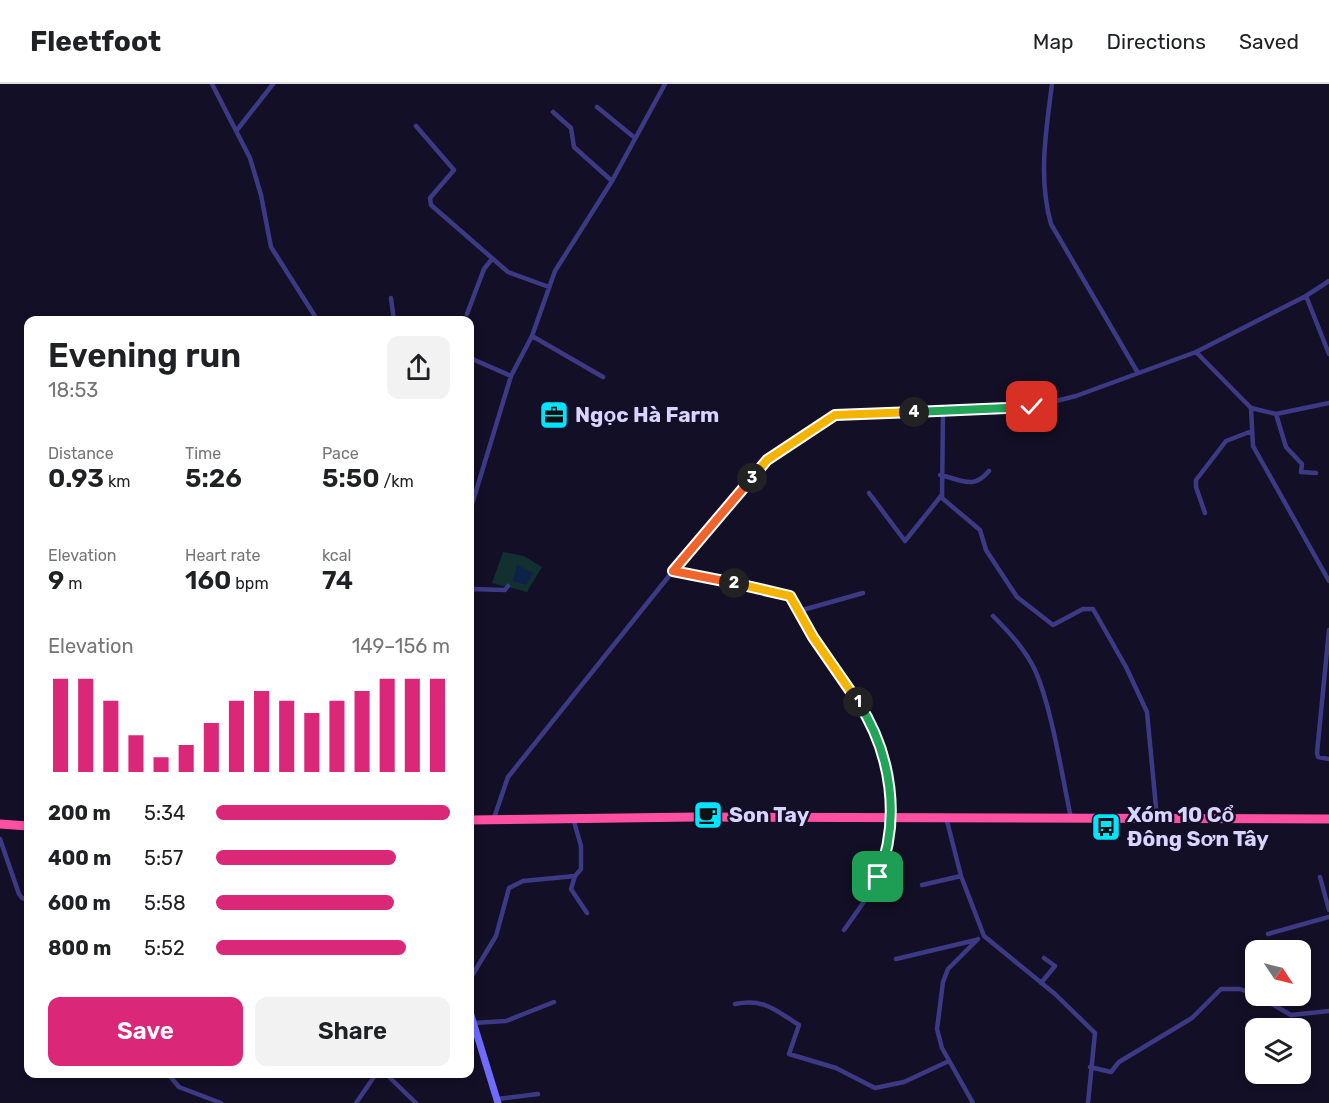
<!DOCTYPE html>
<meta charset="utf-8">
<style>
:root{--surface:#fff;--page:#f2f2f2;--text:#202124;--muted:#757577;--line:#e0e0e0;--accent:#db2777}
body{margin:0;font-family:Rubik,sans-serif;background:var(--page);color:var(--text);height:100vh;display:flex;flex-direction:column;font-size:22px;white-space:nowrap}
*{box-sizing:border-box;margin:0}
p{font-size:20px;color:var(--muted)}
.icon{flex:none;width:33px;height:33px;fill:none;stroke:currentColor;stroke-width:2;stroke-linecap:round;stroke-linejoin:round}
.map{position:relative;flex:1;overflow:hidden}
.details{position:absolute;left:24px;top:232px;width:450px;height:762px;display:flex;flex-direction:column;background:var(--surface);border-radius:12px;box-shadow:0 3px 9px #0003}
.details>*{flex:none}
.needle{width:39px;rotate:125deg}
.fabs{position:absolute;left:1245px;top:856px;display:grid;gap:12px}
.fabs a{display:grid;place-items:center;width:66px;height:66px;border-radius:12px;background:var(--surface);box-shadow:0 3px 9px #0003;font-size:30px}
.pin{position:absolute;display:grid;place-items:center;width:51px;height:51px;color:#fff;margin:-26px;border-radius:12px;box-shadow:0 3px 9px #0006}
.km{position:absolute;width:30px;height:30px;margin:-15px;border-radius:50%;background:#222;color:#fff;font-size:16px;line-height:30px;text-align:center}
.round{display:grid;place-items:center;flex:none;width:63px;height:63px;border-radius:12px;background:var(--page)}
.overview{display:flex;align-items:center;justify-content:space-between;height:102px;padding:0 24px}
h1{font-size:33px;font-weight:600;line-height:45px}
.stats{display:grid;grid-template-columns:repeat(3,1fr);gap:9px;height:102px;padding:6px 24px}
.stats div{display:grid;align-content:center}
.stats b{font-size:26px;font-weight:600}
.stats small{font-size:16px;font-weight:400}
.stats p{font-size:16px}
.chart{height:168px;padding:12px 24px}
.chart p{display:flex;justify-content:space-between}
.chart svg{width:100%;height:108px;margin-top:6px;stroke:var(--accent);stroke-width:6}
.cta{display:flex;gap:12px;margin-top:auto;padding:12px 24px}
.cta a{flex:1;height:69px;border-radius:12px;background:var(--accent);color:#fff;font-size:24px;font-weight:600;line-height:69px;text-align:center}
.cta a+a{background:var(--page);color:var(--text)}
ul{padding:0 24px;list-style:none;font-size:20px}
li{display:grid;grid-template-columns:96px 72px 1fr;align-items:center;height:45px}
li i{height:15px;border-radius:8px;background:var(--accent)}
header{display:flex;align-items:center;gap:36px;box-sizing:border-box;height:84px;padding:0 30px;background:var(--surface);border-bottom:2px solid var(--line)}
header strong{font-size:28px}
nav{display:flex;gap:33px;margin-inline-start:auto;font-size:21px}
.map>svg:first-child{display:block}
.green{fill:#12302f}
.water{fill:#0c2248}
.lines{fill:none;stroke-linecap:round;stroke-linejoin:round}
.street{stroke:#3d3a85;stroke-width:4.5}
.secondary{stroke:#6f6bff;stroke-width:7}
.highway{stroke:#ff4fa3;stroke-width:9}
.split-1-casing{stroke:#fff;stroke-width:12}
.split-2-casing{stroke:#fff;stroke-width:12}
.split-3-casing{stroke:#fff;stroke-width:12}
.split-4-casing{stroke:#fff;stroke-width:12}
.split-5-casing{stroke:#fff;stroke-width:12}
.split-1{stroke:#22a559;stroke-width:8}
.split-2{stroke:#f5b400;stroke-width:8}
.split-3{stroke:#f0652b;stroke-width:8}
.split-4{stroke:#f5b400;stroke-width:8}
.split-5{stroke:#22a559;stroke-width:8}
.labels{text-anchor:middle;stroke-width:5;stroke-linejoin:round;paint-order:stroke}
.poi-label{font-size:21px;font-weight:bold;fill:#d9d4ff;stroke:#130f26;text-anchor:start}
</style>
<header>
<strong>Fleetfoot</strong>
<nav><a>Map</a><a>Directions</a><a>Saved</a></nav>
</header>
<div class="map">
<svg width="1329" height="1019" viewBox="0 0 1329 1019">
<rect width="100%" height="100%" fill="#130f26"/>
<path class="green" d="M503,468L524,472L542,483L527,508L492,499Z"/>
<path class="water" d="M517,481L533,489L526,501L513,497Z"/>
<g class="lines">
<path class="street" d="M212,0L250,74L261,111L271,163L318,237
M1052,0C1046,47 1038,94 1051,140L1138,289
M597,23L635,54
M553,28L571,44L574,63L612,97
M416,42L454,86L430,114L431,121L508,188L549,203
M237,46L273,0
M1306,212L1329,270
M391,214L394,237
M467,230L484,185L492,175
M532,252L603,293
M1196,268L1251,324L1276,330L1329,319
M470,274L511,292
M1251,324L1253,362L1329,497
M943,327L942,414L980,446L986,466L1017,513L1053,541L1083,525H1093L1126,583L1147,628L1157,734
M1276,330L1286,363L1302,380L1301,388L1316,389
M940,391C963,396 973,406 989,387
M869,409L905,457L941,412
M470,427L511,292L532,252L555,187L612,97L665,0
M1205,429L1196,403V396L1226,357L1252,347
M673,487H685L790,512C802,528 808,547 820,563C867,630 917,708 879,792C870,811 856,829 844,846
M470,505L505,506L508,502
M799,527L863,509
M993,532C1009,548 1025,565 1035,586C1052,624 1062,692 1071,734
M1329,546L1317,669L1318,673L1329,675
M946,733L961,792L984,852L1055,910L1095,949L1088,1019
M494,734L508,693L673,487L767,376L835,331L1032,323L1076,312L1196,268L1306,212L1329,197
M573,734L581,762V785L575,792L571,805L587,829
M0,755L19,810L22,814L28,816
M1320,793L1329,826
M922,801L961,792
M1268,850L1329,833
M896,875L976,856
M470,895L496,852L509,804L523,797L575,792
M1041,899L1055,882L1044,874
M1258,912L1291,931L1329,927
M735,920C764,914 775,926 799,941L789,970L836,984L875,1004L904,998L949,977
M473,939L506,937L554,918
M1090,983L1111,988L1119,978L1192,934L1221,905H1240L1256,911
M168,990L179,1003L221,1019
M386,990L416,1019
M497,1015L538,1010
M356,1019L376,990
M973,1019L942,964L937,945L943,898L948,885L978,855"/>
<path class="secondary" d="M470,928L498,1019"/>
<path class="highway" d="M470,736L696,733L1329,735
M0,740L28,742"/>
</g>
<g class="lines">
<g class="split-1-casing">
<path id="split-1" d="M858,618C892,670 901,736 878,793"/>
</g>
<g class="split-2-casing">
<path id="split-2" d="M734,499L790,512L813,553L858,618"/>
</g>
<g class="split-3-casing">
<path id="split-3" d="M734,499L673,487L752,394"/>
</g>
<g class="split-4-casing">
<path id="split-4" d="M752,394L767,376L835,331L914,328"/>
</g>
<g class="split-5-casing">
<path id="split-5" d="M914,328L1032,323"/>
</g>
<use href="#split-1" class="split-1"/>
<use href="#split-2" class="split-2"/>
<use href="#split-3" class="split-3"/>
<use href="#split-4" class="split-4"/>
<use href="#split-5" class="split-5"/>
</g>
<defs>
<g id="office-square" transform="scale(1.5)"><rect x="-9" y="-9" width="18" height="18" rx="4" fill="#00e5ff" stroke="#130f26"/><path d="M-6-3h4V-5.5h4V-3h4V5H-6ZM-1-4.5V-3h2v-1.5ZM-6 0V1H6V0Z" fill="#111"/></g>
<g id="cafe-square" transform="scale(1.5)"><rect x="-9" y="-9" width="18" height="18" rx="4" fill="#00e5ff" stroke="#130f26"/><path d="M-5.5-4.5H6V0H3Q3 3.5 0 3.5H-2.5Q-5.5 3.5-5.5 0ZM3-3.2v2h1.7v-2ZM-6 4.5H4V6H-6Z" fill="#111"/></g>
<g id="bus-square" transform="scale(1.5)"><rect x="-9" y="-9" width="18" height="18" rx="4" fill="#00e5ff" stroke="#130f26"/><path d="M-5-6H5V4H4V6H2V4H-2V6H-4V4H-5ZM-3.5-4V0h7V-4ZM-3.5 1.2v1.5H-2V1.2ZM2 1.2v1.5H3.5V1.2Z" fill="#111"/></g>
</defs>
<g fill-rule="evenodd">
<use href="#office-square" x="554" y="331"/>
<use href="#cafe-square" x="708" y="731"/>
<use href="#bus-square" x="1106" y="743"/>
</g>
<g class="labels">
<g class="poi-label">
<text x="575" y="338">Ngọc Hà Farm</text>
<text x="729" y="738">Son Tay</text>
<text x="1127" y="738">Xóm 10 Cổ<tspan x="1127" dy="24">Đông Sơn Tây</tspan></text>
</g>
</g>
</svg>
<div class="fabs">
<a><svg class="needle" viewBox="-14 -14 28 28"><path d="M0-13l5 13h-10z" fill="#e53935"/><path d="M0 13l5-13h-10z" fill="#757577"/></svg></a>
<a><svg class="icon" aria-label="layers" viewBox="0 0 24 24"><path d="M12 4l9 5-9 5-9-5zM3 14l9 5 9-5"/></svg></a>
</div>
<div class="pin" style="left:878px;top:793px;background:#1e9e55"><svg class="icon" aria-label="arrive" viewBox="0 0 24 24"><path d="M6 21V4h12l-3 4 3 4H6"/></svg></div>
<div class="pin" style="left:1032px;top:323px;background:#d93025"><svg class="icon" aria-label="check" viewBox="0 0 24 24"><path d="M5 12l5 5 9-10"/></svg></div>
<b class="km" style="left:858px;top:618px">1</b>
<b class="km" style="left:734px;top:499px">2</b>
<b class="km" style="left:752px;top:394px">3</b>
<b class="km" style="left:914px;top:328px">4</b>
<section class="details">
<div class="overview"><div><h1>Evening run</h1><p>18:53</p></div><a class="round"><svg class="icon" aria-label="share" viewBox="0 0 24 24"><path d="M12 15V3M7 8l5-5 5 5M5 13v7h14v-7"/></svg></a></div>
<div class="stats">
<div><p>Distance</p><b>0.93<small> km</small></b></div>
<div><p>Time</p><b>5:26</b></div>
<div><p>Pace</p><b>5:50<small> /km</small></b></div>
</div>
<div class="stats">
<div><p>Elevation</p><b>9<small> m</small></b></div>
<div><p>Heart rate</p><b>160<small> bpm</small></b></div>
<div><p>kcal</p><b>74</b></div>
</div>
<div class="chart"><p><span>Elevation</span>149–156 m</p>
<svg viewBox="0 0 160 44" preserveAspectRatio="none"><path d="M5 44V6M15 44V6M25 44V15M35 44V29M45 44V38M55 44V33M65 44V24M75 44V15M85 44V11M95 44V15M105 44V20M115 44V15M125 44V11M135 44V6M145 44V6M155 44V6"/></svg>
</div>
<ul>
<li><b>200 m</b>5:34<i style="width:100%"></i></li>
<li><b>400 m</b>5:57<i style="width:77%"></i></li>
<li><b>600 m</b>5:58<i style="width:76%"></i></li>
<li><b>800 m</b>5:52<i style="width:81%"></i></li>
</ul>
<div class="cta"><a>Save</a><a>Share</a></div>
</section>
</div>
